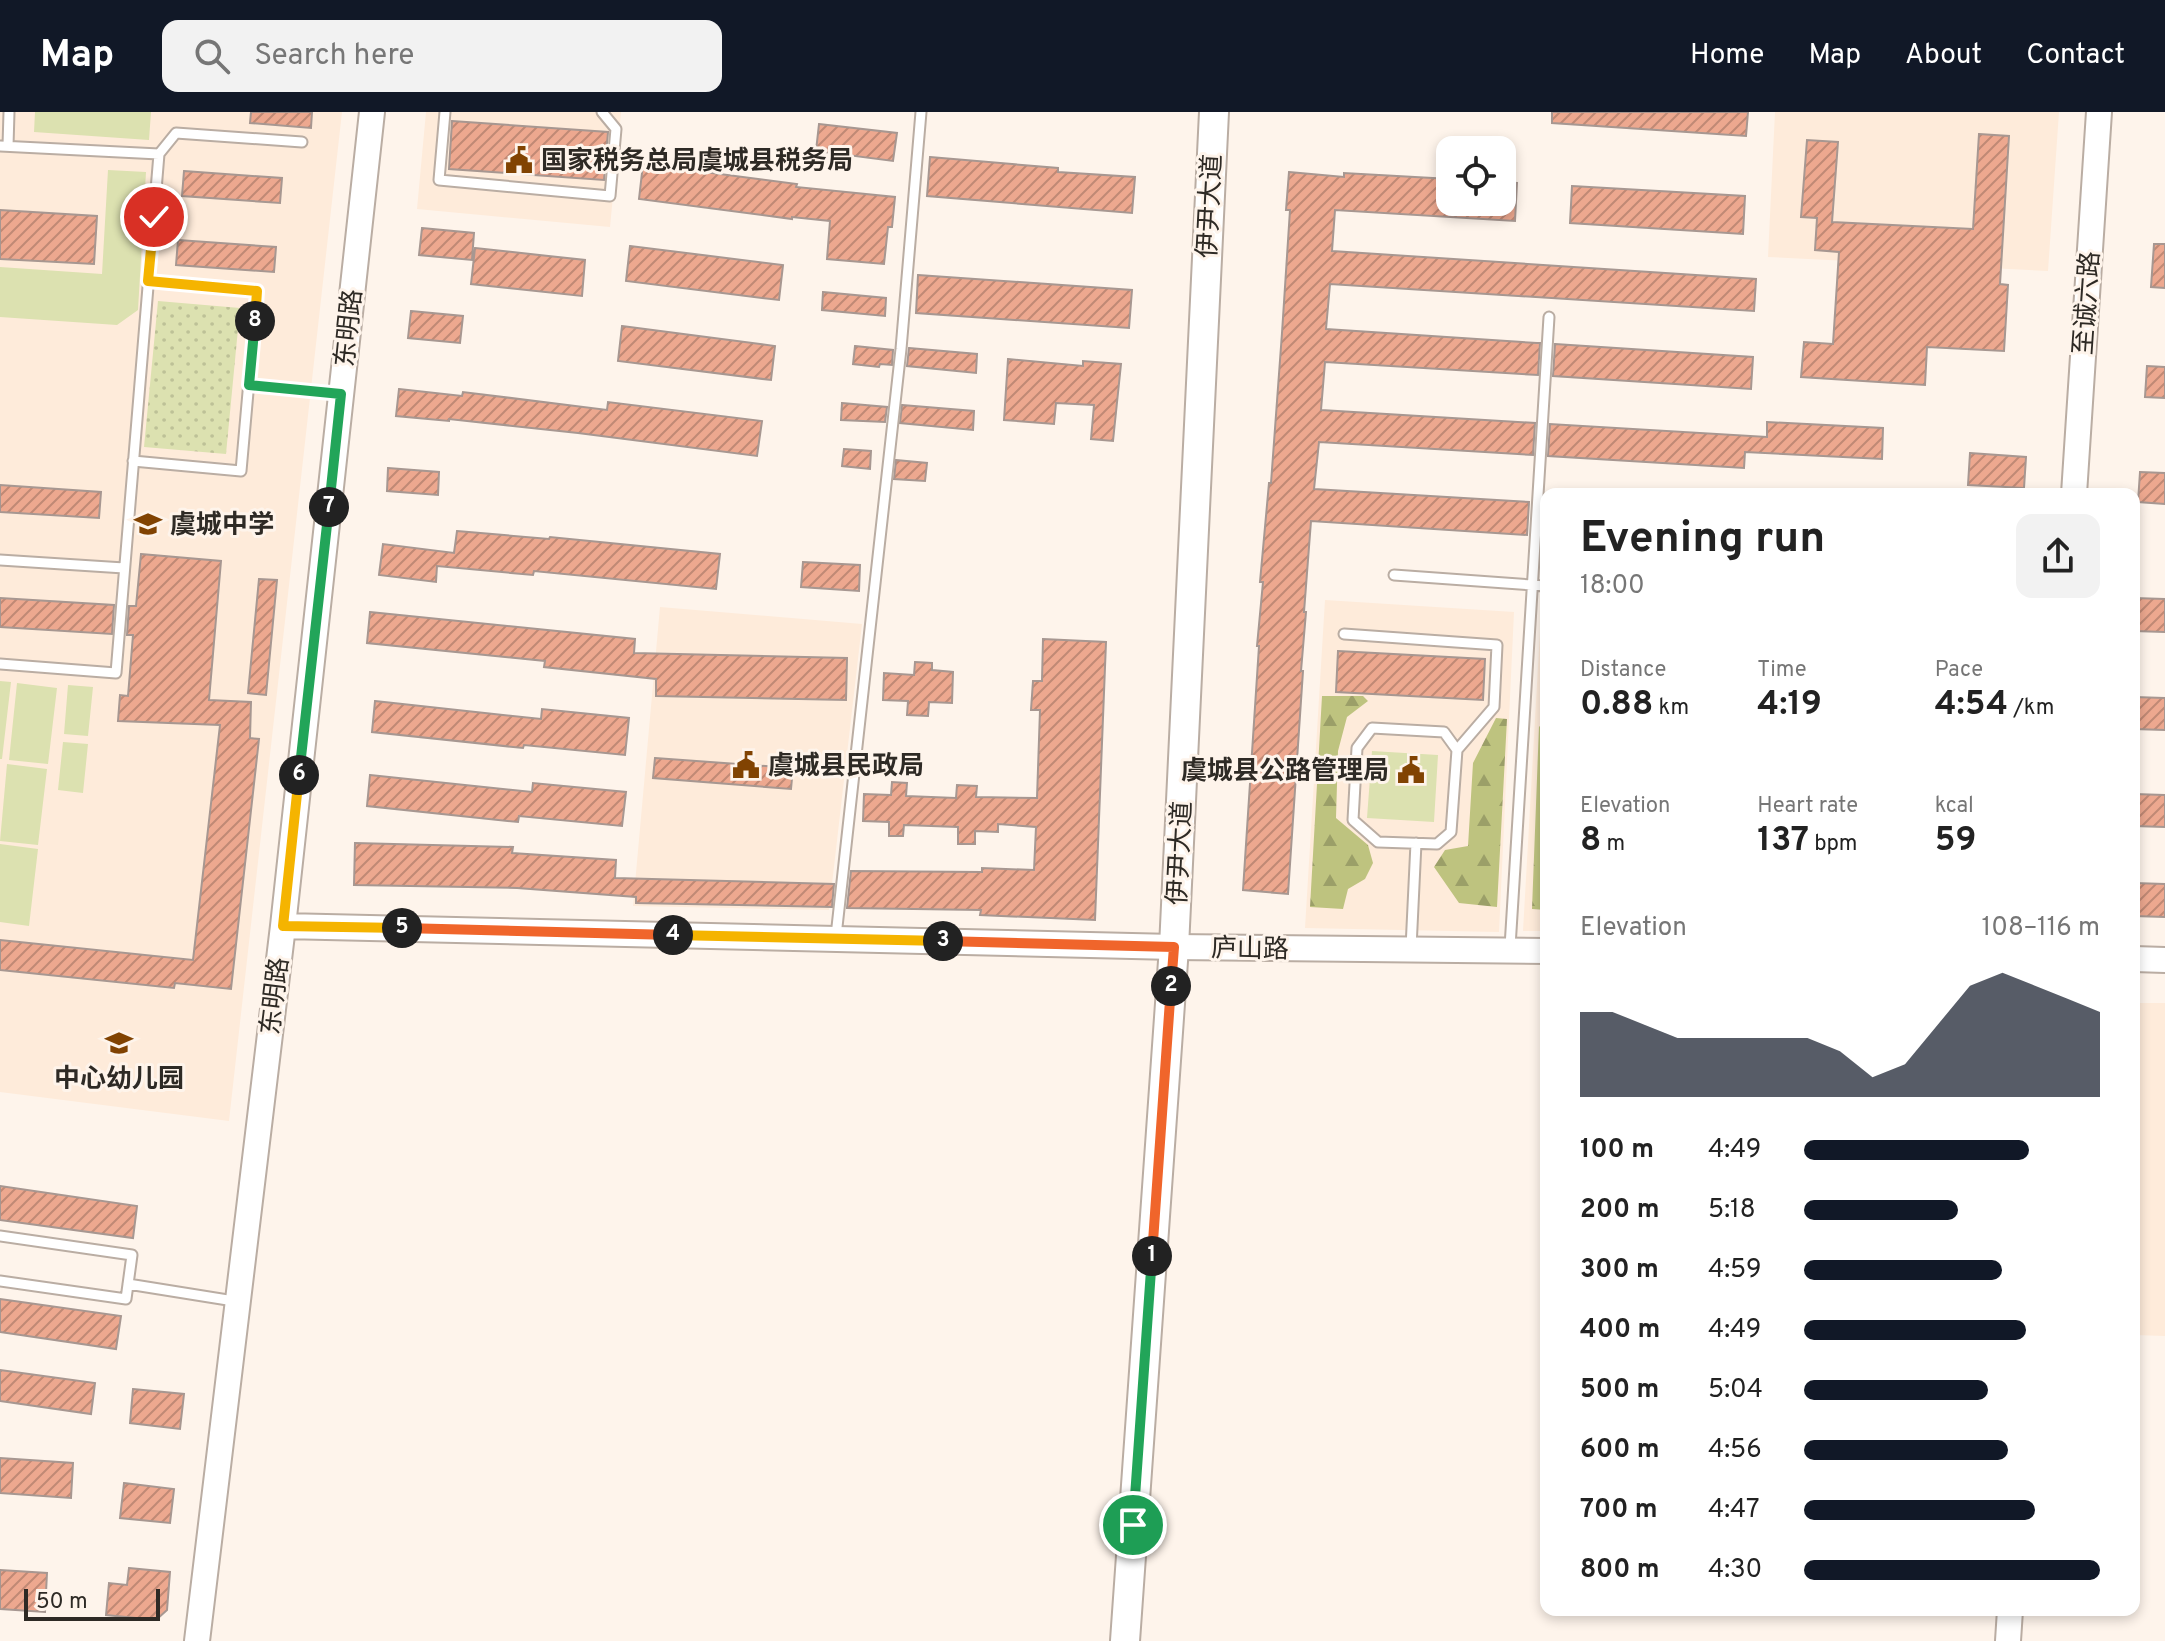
<!DOCTYPE html>
<meta charset="utf-8">
<style>
:root{--surface:#fff;--page:#f2f2f2;--text:#222;--muted:#767676;--accent:#111827}
body{margin:0;font-family:Overpass,"Noto Sans SC",sans-serif;background:var(--page);color:var(--text);height:100vh;display:flex;flex-direction:column;font-size:30px;white-space:nowrap}
*{box-sizing:border-box;margin:0}
p{font-size:26px;color:var(--muted)}
.icon{flex:none;width:44px;height:44px;fill:none;stroke:currentColor;stroke-width:2;stroke-linecap:round;stroke-linejoin:round}
.map{position:relative;flex:1;overflow:hidden}
.drawer{position:absolute;left:1540px;top:376px;width:600px;height:1128px;display:flex;flex-direction:column;background:var(--surface);border-radius:16px;box-shadow:0 4px 12px #0003}
.drawer>*{flex:none}
.buttons{position:absolute;left:1436px;top:24px;display:grid;gap:16px}
.buttons a{display:grid;place-items:center;width:80px;height:80px;border-radius:16px;background:var(--surface);box-shadow:0 4px 12px #0003;font-size:40px}
.scale{position:absolute;left:24px;bottom:20px;width:136px;box-sizing:border-box;padding-left:8px;border:4px solid #2e2a25;border-top:0;font-size:22px;line-height:28px;white-space:nowrap;color:#2e2a25;-webkit-text-stroke:6px #fef4eb;paint-order:stroke}
.pin{position:absolute;display:grid;place-items:center;width:68px;height:68px;color:#fff;margin:-34px;border:4px solid #fff;border-radius:50%;box-shadow:0 2px 8px #0007}
.km{position:absolute;width:40px;height:40px;margin:-20px;border-radius:50%;background:#222;color:#fff;font-size:22px;line-height:40px;text-align:center}
.round{display:grid;place-items:center;flex:none;width:84px;height:84px;border-radius:16px;background:var(--page)}
.head{display:flex;align-items:center;justify-content:space-between;height:136px;padding:0 40px}
h1{font-size:44px;font-weight:700;line-height:60px}
.stats{display:grid;grid-template-columns:repeat(3,1fr);gap:12px;height:136px;padding:8px 40px}
.stats div{display:grid;align-content:center}
.stats b{font-size:34px;font-weight:700}
.stats small{font-size:22px;font-weight:400}
.stats p{font-size:22px}
.chart{height:224px;padding:16px 40px}
.chart p{display:flex;justify-content:space-between}
.chart svg{width:100%;height:144px;margin-top:8px;fill:var(--accent);opacity:.7}
ul{padding:0 40px;list-style:none;font-size:26px}
li{display:grid;grid-template-columns:128px 96px 1fr;align-items:center;height:60px}
li i{height:20px;border-radius:10px;background:var(--accent)}
header{display:flex;align-items:center;gap:48px;box-sizing:border-box;height:112px;padding:0 40px;background:var(--accent);color:#fff}
header strong{font-size:38px}
nav{display:flex;gap:44px;margin-inline-start:auto;font-size:28px}
.search{width:560px;height:72px;background:var(--page);display:flex;align-items:center;gap:20px;box-sizing:border-box;padding:0 28px;border-radius:16px;color:var(--muted);font-size:30px}
.map>svg:first-child{display:block}
.built{fill:#feebda}
.green{fill:#dce1b0}
.forest{fill:url(#forest-firs)}
.park{fill:url(#park-dots)}
.building{fill:url(#building-hatch);stroke:#a79791;stroke-width:2}
.lines{fill:none;stroke-linecap:round;stroke-linejoin:round}
.lane-casing{stroke:#baada3;stroke-width:13}
.secondary-casing{stroke:#baada3;stroke-width:28}
.primary-casing{stroke:#baada3;stroke-width:32}
.lane{stroke:#fff;stroke-width:9}
.secondary{stroke:#fff;stroke-width:24}
.primary{stroke:#fff;stroke-width:28}
.split-1-casing{stroke:#fff;stroke-width:16}
.split-2-casing{stroke:#fff;stroke-width:16}
.split-3-casing{stroke:#fff;stroke-width:16}
.split-4-casing{stroke:#fff;stroke-width:16}
.split-5-casing{stroke:#fff;stroke-width:16}
.split-6-casing{stroke:#fff;stroke-width:16}
.split-7-casing{stroke:#fff;stroke-width:16}
.split-8-casing{stroke:#fff;stroke-width:16}
.split-9-casing{stroke:#fff;stroke-width:16}
.split-1{stroke:#22a559;stroke-width:10}
.split-2{stroke:#f0652b;stroke-width:10}
.split-3{stroke:#f0652b;stroke-width:10}
.split-4{stroke:#f5b400;stroke-width:10}
.split-5{stroke:#f0652b;stroke-width:10}
.split-6{stroke:#f5b400;stroke-width:10}
.split-7{stroke:#22a559;stroke-width:10}
.split-8{stroke:#22a559;stroke-width:10}
.split-9{stroke:#f5b400;stroke-width:10}
.labels{text-anchor:middle;stroke-width:6;stroke-linejoin:round;paint-order:stroke}
.poi-label{font-size:26px;font-weight:bold;fill:#2e2a25;stroke:#fef4eb;text-anchor:start}
.street-label{font-size:26px;fill:#2e2a25;stroke:#fef4eb}
</style>
<header>
<strong>Map</strong>
<div class="search"><svg class="icon" aria-label="search" viewBox="0 0 24 24"><circle cx="10" cy="10" r="6"/><path d="M15 15l6 6"/></svg>Search here</div>
<nav><a>Home</a><a>Map</a><a>About</a><a>Contact</a></nav>
</header>
<div class="map">
<svg width="2165" height="1529" viewBox="0 0 2165 1529">
<defs>
<pattern id="forest-firs" width="22" height="20" patternUnits="userSpaceOnUse" patternTransform="scale(2)"><rect width="22" height="20" fill="#bec37f"/><path d="M5 1l3.5 6h-7zM16 11l3.5 6h-7z" fill="#9b9f68"/></pattern>
<pattern id="park-dots" width="8" height="8" patternUnits="userSpaceOnUse" patternTransform="scale(2)"><rect width="8" height="8" fill="#dce1b0"/><path d="M2 2h.1M6 6h.1" fill="none" stroke="#bdc197" stroke-width="1.8" stroke-linecap="round"/></pattern>
<pattern id="building-hatch" width="6" height="6" patternUnits="userSpaceOnUse" patternTransform="scale(2)"><rect width="6" height="6" fill="#eda88f"/><path d="M-1 1l2-2M0 6l6-6M5 7l2-2" fill="none" stroke="#c08975"/></pattern>
</defs>
<rect width="100%" height="100%" fill="#fef4eb"/>
<path class="built" d="M0,0H342L229,1009L0,980Z
M426,0H621L610,115L417,97Z
M1775,0H2059L2048,159L1768,145Z
M1325,488L1514,500L1499,820L1305,816Z
M660,495L862,512L829,798L633,794Z
M1541,502H1546V819H1523Z
M2134,891H2165V1224L2134,1223Z"/>
<path class="green" d="M35,0H151L149,28L34,20Z
M108,58L146,60L138,198L117,213L0,205V155L102,162Z
M0,569L11,570L2,647H0Z
M17,571L57,576L48,652L9,648Z
M68,573L93,575L88,624L64,622Z
M63,630L88,632L83,681L58,678Z
M1372,639L1438,643L1434,710L1367,706Z
M7,652L47,657L38,733L0,729Z
M0,732L38,737L29,814L0,810Z"/>
<path class="forest" d="M1322,584H1363L1368,589L1347,605L1338,639L1336,706L1368,733L1373,751L1365,767L1348,777L1343,797L1310,795Z
M1496,606L1507,607L1497,795L1459,791L1434,755L1445,738L1468,734L1473,651Z
M1539,614L1546,620V798L1532,797Z"/>
<path class="park" d="M158,189L240,196L226,342L144,335Z"/>
<path class="building" d="M251,0H312L311,16L250,11Z
M1552,0H1748L1746,24L1552,11Z
M452,9L608,20L604,68L449,57Z
M819,12L897,21L893,49L816,39Z
M1979,22L2009,24L2000,172L2008,173L2004,239L1927,235L1925,273L1801,265L1804,230L1833,232L1839,140L1815,138L1817,106L1801,105L1807,28L1838,30L1832,110L1973,117Z
M930,45L1058,56V60L1135,65L1132,101L927,84Z
M643,52L797,72L796,75L895,85L892,115H888L884,152L827,147L830,109L792,105V107L639,87Z
M184,59L282,66L280,91L182,84Z
M1289,60L1344,65V61L1450,67V90H1502V70L1517,71L1515,109L1335,98L1332,139L1756,167L1754,199L1330,172L1326,217L1537,231H1540L1538,263L1325,250L1321,298L1535,311L1533,343L1319,330L1314,377L1529,390L1527,423L1311,409L1304,500H1306L1301,559H1303L1288,782L1243,778L1259,534H1257L1263,470H1260L1269,371H1271L1282,221L1290,98H1286Z
M1572,74L1745,84L1743,122L1570,111Z
M0,98L97,104L94,152L0,147Z
M422,116L474,121L472,148L419,143Z
M178,128L276,135L274,160L176,153Z
M2154,132H2165V176L2151,175Z
M630,134L783,153L779,188L626,169Z
M475,136L585,148L582,184L471,172Z
M918,163L1132,178L1129,216L916,201Z
M823,180L886,186L885,204L822,198Z
M411,199L463,204L460,231L408,226Z
M622,214L775,234L771,268L618,249Z
M1555,232L1753,245L1751,277L1553,264Z
M855,234L893,238L892,253L880,252L879,255L853,252Z
M909,236L977,242L976,261L907,254Z
M1008,247L1083,254V249L1121,252L1113,329L1091,327L1094,293L1056,291L1054,312L1004,308Z
M2147,254L2165,255V286L2145,285Z
M399,277L462,284L463,280L607,298L608,290L762,309L757,344L578,321L449,307V309L396,304Z
M842,291L887,295L885,310L841,308Z
M902,293L974,299L973,318L900,311Z
M1767,310L1883,316L1882,347L1745,340L1744,356L1548,344L1550,312L1767,325Z
M844,337L871,339L870,357L842,354Z
M1970,341L2026,345L2024,376L1968,373Z
M896,348L927,351L925,369L894,367Z
M388,356L439,360L438,383L387,379Z
M2140,360L2165,361V392L2138,390Z
M0,373L101,380L99,406L0,400Z
M457,419L549,427L550,425L720,442L716,477L534,459L533,463L437,454L436,470L379,463L383,432L454,441Z
M141,442L221,449L209,588L251,590L250,626L259,627L231,877L175,871L174,876L0,858V828L193,848L220,613L118,609L120,583L128,584L133,523H127L129,494H136Z
M803,450L860,453L859,479L801,475Z
M259,467L277,468L266,583L248,581Z
M0,486L114,493L112,522L0,515Z
M2134,486L2165,487V520L2134,519Z
M370,500L635,527L634,541L847,546L846,588L656,584V567L544,555L545,549L367,531Z
M1043,527L1106,530L1095,808L980,803L981,798L847,796L851,759L982,760V756L1034,758L1036,715L998,712V720L975,719V732H958V715L904,713L903,724H889V710L863,709L864,682L891,683L892,670L907,671L906,684L956,686L957,673L977,674L976,685L1037,686L1040,598H1031L1033,569H1042Z
M1338,539L1485,547L1483,588L1336,580Z
M915,550L932,551V558L953,560L952,591L929,590L928,604L907,603L908,589L883,588L884,561L914,563Z
M2134,585L2165,586V618L2134,617Z
M375,589L541,607L542,597L629,606L625,643L524,633L523,636L372,620Z
M655,646L793,656L791,677L653,666Z
M370,663L532,680L533,671L626,680L622,714L519,704L518,710L367,694Z
M2134,682L2165,683V715L2134,714Z
M355,731L513,735L512,741L616,748L615,766L834,772L832,795L636,791V785L517,776L354,773Z
M2134,771L2165,772V805L2134,804Z
M0,1074L137,1094L133,1126L0,1108Z
M0,1187L121,1204L116,1237L0,1220Z
M0,1258L95,1271L91,1302L0,1289Z
M133,1277L184,1282L180,1317L130,1311Z
M0,1346L73,1351L71,1386L0,1381Z
M124,1371L174,1377L170,1411L120,1406Z
M129,1456L170,1460L167,1498L156,1508L106,1503L109,1471L127,1473Z
M0,1458L47,1461L45,1500L0,1497Z"/>
<g class="lines">
<g class="lane-casing">
<path id="lane" d="M445,0L439,68L610,84L616,17L602,0
M0,34L159,42L176,21L302,30
M8,34L9,0
M249,273L341,282
M133,349L241,359L257,179L148,169
M0,448L124,456
M1394,463L1546,474
M1344,522L1497,533L1494,595L1457,638
M0,552L116,561L159,42
M1372,616L1444,620L1457,638L1451,720L1437,732L1378,730L1353,708L1357,636Z
M836,824L901,237L921,0
M1510,835L1549,205
M1411,836L1416,731
M0,1124L132,1143L126,1187L0,1169
M128,1172L234,1189"/>
</g>
<g class="secondary-casing">
<path id="secondary" d="M2074,382L2099,0
M283,814L1174,835L1546,839
M2134,847L2165,848
M197,1529L283,814L372,0
M2008,1529L2010,1498"/>
</g>
<g class="primary-casing">
<path id="primary" d="M1125,1529L1174,835L1214,0"/>
</g>
<use href="#lane" class="lane"/>
<use href="#secondary" class="secondary"/>
<use href="#primary" class="primary"/>
</g>
<g class="lines">
<g class="split-1-casing">
<path id="split-1" d="M1133,1413L1152,1144"/>
</g>
<g class="split-2-casing">
<path id="split-2" d="M1152,1144L1171,874"/>
</g>
<g class="split-3-casing">
<path id="split-3" d="M943,829L1174,835L1171,874"/>
</g>
<g class="split-4-casing">
<path id="split-4" d="M673,823L943,829"/>
</g>
<g class="split-5-casing">
<path id="split-5" d="M402,816L673,823"/>
</g>
<g class="split-6-casing">
<path id="split-6" d="M299,663L283,814L402,816"/>
</g>
<g class="split-7-casing">
<path id="split-7" d="M299,663L329,395"/>
</g>
<g class="split-8-casing">
<path id="split-8" d="M255,209L249,273L341,282L329,395"/>
</g>
<g class="split-9-casing">
<path id="split-9" d="M154,105L148,169L257,179L255,209"/>
</g>
<use href="#split-1" class="split-1"/>
<use href="#split-2" class="split-2"/>
<use href="#split-3" class="split-3"/>
<use href="#split-4" class="split-4"/>
<use href="#split-5" class="split-5"/>
<use href="#split-6" class="split-6"/>
<use href="#split-7" class="split-7"/>
<use href="#split-8" class="split-8"/>
<use href="#split-9" class="split-9"/>
</g>
<defs>
<g id="civic-bare" transform="scale(2.16)"><path d="M-.6-6.5H3V-4.5H.6V-3L4-1V1h2V6H-6V1h2V-1L-.6-3ZM-1.2 2.5V6h2.4V2.5Z" fill="#814302" stroke="#fef4eb" stroke-width="2.5" paint-order="stroke"/></g>
<g id="school-bare" transform="scale(2.16)"><path d="M0-5L7-2L0 1L-7-2ZM-4 1L0 2.5L4 1V4Q0 6-4 4Z" fill="#814302" stroke="#fef4eb" stroke-width="2.5" paint-order="stroke"/></g>
</defs>
<g fill-rule="evenodd">
<use href="#civic-bare" x="519" y="48"/>
<use href="#school-bare" x="148" y="412"/>
<use href="#civic-bare" x="746" y="653"/>
<use href="#civic-bare" x="1411" y="658"/>
<use href="#school-bare" x="119" y="931"/>
</g>
<g class="labels">
<g class="poi-label">
<text x="541" y="57">国家税务总局虞城县税务局</text>
<text x="170" y="421">虞城中学</text>
<text x="768" y="662">虞城县民政局</text>
<text x="1389" y="667" text-anchor="end">虞城县公路管理局</text>
<text x="119" y="975" text-anchor="middle">中心幼儿园</text>
</g>
<g class="street-label">
<text transform="translate(1209 94) rotate(-87)" y="9">伊尹大道</text>
<text transform="translate(2086 191) rotate(-86)" y="9">至诚六路</text>
<text transform="translate(348 216) rotate(-84)" y="9">东明路</text>
<text transform="translate(1179 741) rotate(-87)" y="9">伊尹大道</text>
<text transform="translate(1250 836) rotate(1)" y="9">庐山路</text>
<text transform="translate(274 884) rotate(-83)" y="9">东明路</text>
</g>
</g>
</svg>
<div class="buttons">
<a><svg class="icon" aria-label="locate" viewBox="0 0 24 24"><circle cx="12" cy="12" r="6"/><path d="M12 2v4M12 18v4M2 12h4M18 12h4"/></svg></a>
</div>
<div class="scale">50 m</div>
<div class="pin" style="left:1133px;top:1413px;background:#1e9e55"><svg class="icon" aria-label="arrive" viewBox="0 0 24 24"><path d="M6 21V4h12l-3 4 3 4H6"/></svg></div>
<div class="pin" style="left:154px;top:105px;background:#d93025"><svg class="icon" aria-label="check" viewBox="0 0 24 24"><path d="M5 12l5 5 9-10"/></svg></div>
<b class="km" style="left:1152px;top:1144px">1</b>
<b class="km" style="left:1171px;top:874px">2</b>
<b class="km" style="left:943px;top:829px">3</b>
<b class="km" style="left:673px;top:823px">4</b>
<b class="km" style="left:402px;top:816px">5</b>
<b class="km" style="left:299px;top:663px">6</b>
<b class="km" style="left:329px;top:395px">7</b>
<b class="km" style="left:255px;top:209px">8</b>
<section class="drawer">
<div class="head"><div><h1>Evening run</h1><p>18:00</p></div><a class="round"><svg class="icon" aria-label="share" viewBox="0 0 24 24"><path d="M12 15V3M7 8l5-5 5 5M5 13v7h14v-7"/></svg></a></div>
<div class="stats">
<div><p>Distance</p><b>0.88<small> km</small></b></div>
<div><p>Time</p><b>4:19</b></div>
<div><p>Pace</p><b>4:54<small> /km</small></b></div>
</div>
<div class="stats">
<div><p>Elevation</p><b>8<small> m</small></b></div>
<div><p>Heart rate</p><b>137<small> bpm</small></b></div>
<div><p>kcal</p><b>59</b></div>
</div>
<div class="chart"><p><span>Elevation</span>108–116 m</p>
<svg viewBox="0 0 160 44" preserveAspectRatio="none"><path d="M0 44V18L10 18L20 22L30 26L40 26L50 26L60 26L70 26L80 30L90 38L100 34L110 22L120 10L130 6L140 10L150 14L160 18V44z"/></svg>
</div>
<ul>
<li><b>100 m</b>4:49<i style="width:76%"></i></li>
<li><b>200 m</b>5:18<i style="width:52%"></i></li>
<li><b>300 m</b>4:59<i style="width:67%"></i></li>
<li><b>400 m</b>4:49<i style="width:75%"></i></li>
<li><b>500 m</b>5:04<i style="width:62%"></i></li>
<li><b>600 m</b>4:56<i style="width:69%"></i></li>
<li><b>700 m</b>4:47<i style="width:78%"></i></li>
<li><b>800 m</b>4:30<i style="width:100%"></i></li>
</ul>
</section>
</div>
